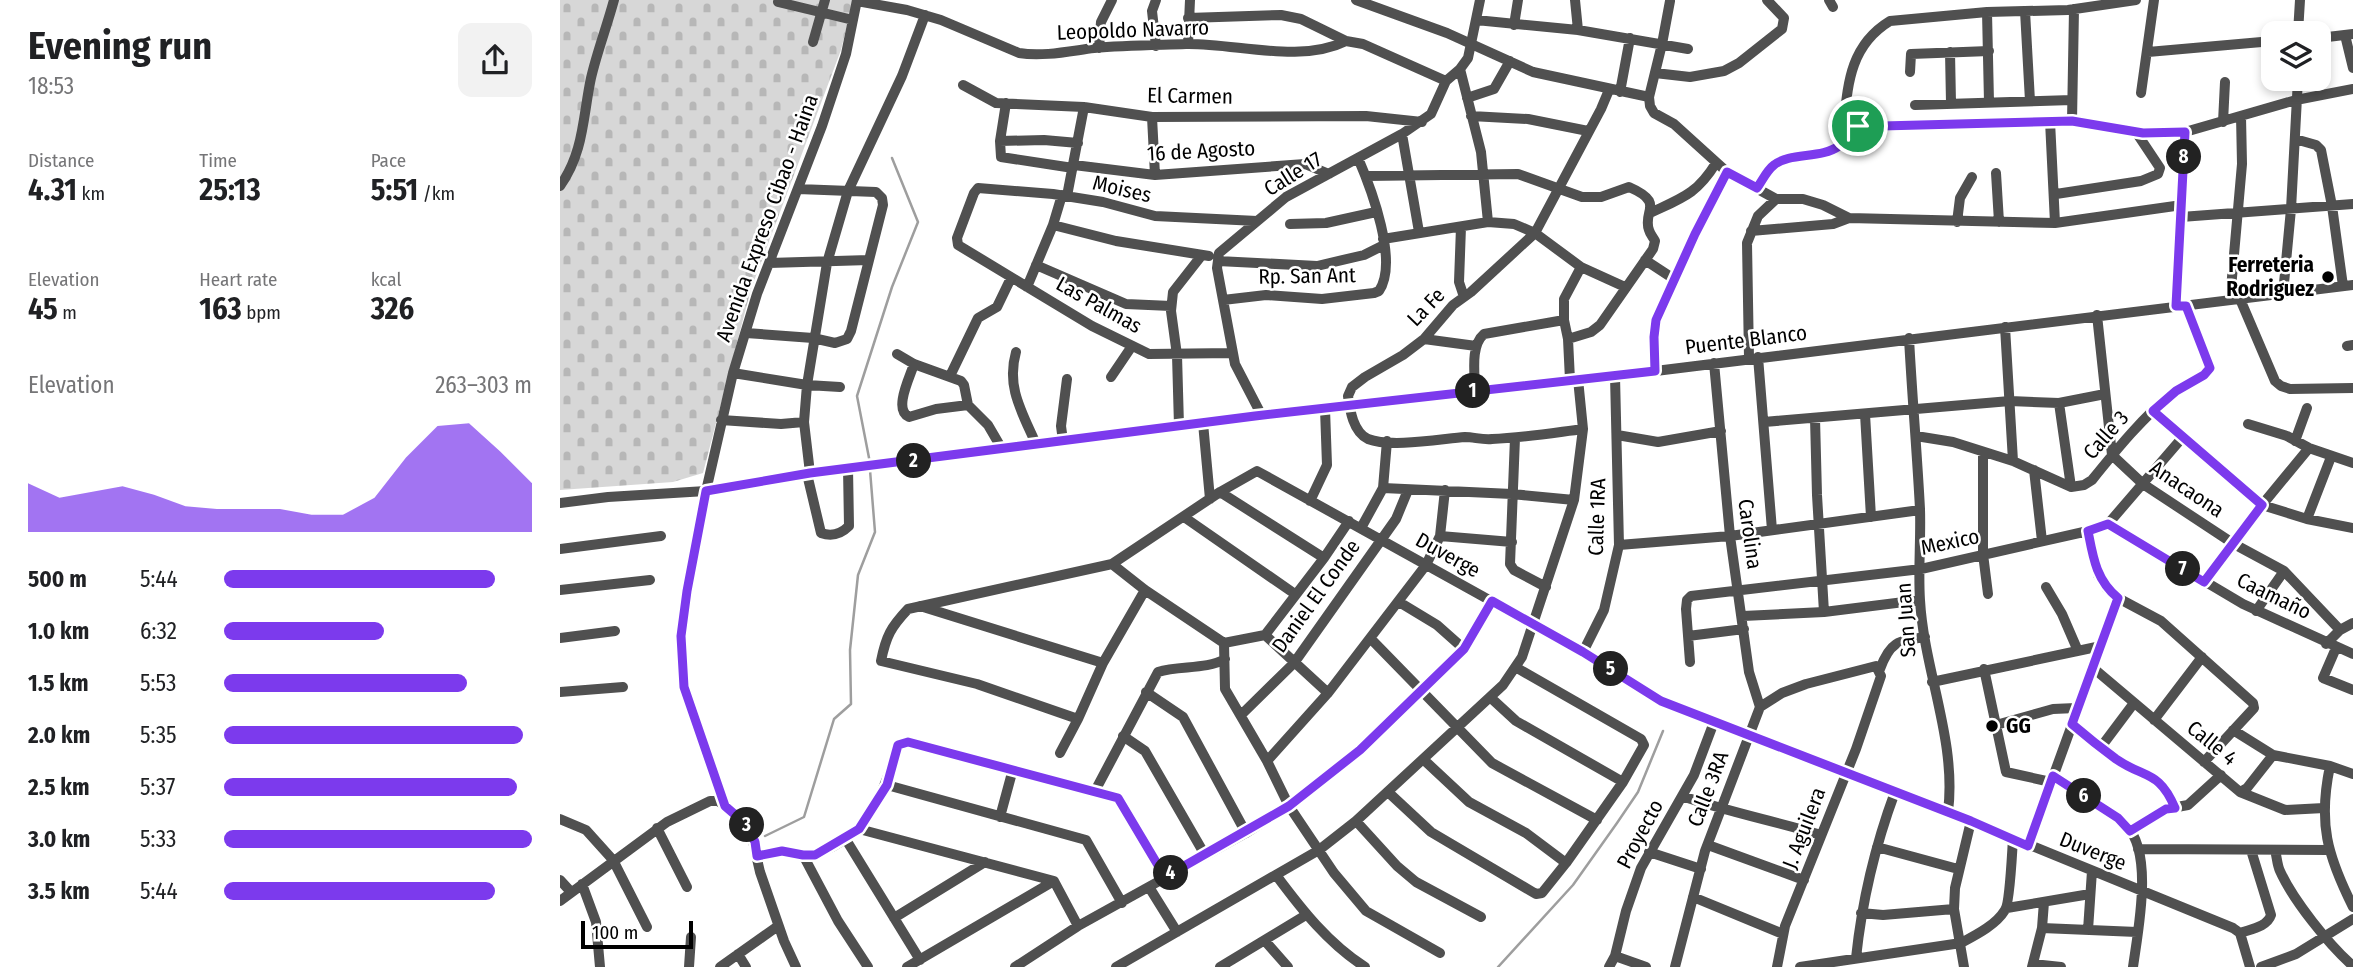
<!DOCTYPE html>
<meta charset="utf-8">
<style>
:root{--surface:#fff;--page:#f2f2f2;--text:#202124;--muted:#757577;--accent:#7c3aed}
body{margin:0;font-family:"Fira Sans Condensed",sans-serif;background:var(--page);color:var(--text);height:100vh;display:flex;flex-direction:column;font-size:26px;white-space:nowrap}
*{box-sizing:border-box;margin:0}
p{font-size:23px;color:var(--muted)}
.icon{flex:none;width:38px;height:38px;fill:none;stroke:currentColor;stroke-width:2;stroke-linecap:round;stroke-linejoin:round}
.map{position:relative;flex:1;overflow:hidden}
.sheet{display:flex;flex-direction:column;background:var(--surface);width:560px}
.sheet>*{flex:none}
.controls{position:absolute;left:1701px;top:21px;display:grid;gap:14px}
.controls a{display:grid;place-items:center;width:70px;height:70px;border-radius:14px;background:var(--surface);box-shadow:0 4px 10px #0003;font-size:35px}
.scale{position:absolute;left:21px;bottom:18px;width:112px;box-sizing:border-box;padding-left:7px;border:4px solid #000;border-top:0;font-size:19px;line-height:24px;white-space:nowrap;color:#000;-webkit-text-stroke:5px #fff;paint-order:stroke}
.pin{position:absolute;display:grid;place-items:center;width:60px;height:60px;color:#fff;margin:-30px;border:4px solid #fff;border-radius:50%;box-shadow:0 2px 7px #0007}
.km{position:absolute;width:35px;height:35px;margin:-18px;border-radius:50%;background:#222;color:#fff;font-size:19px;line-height:35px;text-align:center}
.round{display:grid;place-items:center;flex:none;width:74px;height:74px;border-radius:14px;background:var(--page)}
.headline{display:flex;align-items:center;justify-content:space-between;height:119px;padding:0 28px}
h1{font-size:38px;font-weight:700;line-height:52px}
.stats{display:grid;grid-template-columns:repeat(3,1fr);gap:10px;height:119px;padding:7px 28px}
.stats div{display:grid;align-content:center}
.stats b{font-size:30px;font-weight:700}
.stats small{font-size:19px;font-weight:400}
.stats p{font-size:19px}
.chart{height:196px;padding:14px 28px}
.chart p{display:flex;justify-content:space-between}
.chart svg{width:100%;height:126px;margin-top:7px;fill:var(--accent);opacity:.7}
ul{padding:0 28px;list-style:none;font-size:23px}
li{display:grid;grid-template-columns:112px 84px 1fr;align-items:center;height:52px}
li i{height:18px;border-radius:9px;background:var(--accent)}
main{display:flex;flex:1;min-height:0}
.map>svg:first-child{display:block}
.cemetery{fill:url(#cemetery-stones)}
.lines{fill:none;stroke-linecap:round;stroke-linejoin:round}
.stream{stroke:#9e9e9e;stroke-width:2.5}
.minor{stroke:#505050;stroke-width:10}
.route-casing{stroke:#fff;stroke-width:14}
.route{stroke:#7c3aed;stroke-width:9}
.poi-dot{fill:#000;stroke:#fff;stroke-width:2.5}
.labels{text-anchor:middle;stroke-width:5;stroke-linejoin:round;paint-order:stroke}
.street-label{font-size:21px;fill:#000;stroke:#fff}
.poi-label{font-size:21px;font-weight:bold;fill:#000;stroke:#fff;text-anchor:end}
</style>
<main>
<section class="sheet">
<div class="headline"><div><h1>Evening run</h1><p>18:53</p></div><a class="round"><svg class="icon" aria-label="share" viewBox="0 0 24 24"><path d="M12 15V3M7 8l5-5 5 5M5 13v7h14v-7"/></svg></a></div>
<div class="stats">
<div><p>Distance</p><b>4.31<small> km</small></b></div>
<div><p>Time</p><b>25:13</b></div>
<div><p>Pace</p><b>5:51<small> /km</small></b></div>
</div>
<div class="stats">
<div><p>Elevation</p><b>45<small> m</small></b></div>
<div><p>Heart rate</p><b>163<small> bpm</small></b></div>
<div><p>kcal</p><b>326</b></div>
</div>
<div class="chart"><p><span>Elevation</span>263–303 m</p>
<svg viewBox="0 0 160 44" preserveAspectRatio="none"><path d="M0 44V27L10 32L20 30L30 28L40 31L50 35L60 36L70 36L80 36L90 38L100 38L110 32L120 18L130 7L140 6L150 16L160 27V44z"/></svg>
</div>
<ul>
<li><b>500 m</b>5:44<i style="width:88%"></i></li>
<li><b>1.0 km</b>6:32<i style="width:52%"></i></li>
<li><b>1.5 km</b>5:53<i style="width:79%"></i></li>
<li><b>2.0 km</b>5:35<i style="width:97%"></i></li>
<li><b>2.5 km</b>5:37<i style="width:95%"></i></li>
<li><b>3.0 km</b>5:33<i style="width:100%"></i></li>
<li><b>3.5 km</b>5:44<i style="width:88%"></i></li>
</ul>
</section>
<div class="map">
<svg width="1793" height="967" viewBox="0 0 1793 967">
<defs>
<pattern id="cemetery-stones" width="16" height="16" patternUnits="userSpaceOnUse" patternTransform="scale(1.75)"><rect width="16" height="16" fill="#d7d7d7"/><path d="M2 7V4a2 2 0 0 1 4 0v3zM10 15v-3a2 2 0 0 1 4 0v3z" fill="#b7b7b7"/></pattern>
</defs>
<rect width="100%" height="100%" fill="#fff"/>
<path class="cemetery" d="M0,0H293L281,50L191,289L143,473L113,482L0,490Z"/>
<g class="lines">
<path class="stream" d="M310,463L297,396L332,287L358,222L332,158
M205,836L244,817L274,719L291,704L290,650L298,575L315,532L310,470
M938,967L1013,885L1057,823L1078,792L1103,731"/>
<path class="minor" d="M596,0L592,11L596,46
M796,0L887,33L973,72L1089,97
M1015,0L1018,30
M1269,0L1273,7
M297,1L347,10L381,20L459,53C483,57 510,51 534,48C564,45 596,45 626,44C676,43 740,64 786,41
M1110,1L1102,44L1089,97L1090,106L1094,113L1114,124L1167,172L1216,199H1243L1263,205L1289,218L1495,223L1622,205
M218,2L293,20
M1465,11L1470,101
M1427,12L1429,102
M628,18L721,15L741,19L786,41L803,44L886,81
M916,20L1018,30L1128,49
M954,25L958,0
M1738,33L1740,0
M1785,35L1793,68
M1759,38L1793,34
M253,42L265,0
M628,44L630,0
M539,48L541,22L552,0
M1390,52L1391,103
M1588,52L1713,41
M900,69L921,152L928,222
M1350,72L1351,54L1429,51
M1095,73L1130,77L1164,71L1179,63L1222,29L1224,18L1207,0
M403,85L436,103L524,107L592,117L806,116L862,122
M1060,92L1070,38
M1581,93L1594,0
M907,98L934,89L950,61
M446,103L440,141L441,157L513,168
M1355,105L1512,100
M911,116L968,119L1028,131
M592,117L595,175
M1490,121L1495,223
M1512,121L1514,9
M1663,122L1665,82
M1284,127L1512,121L1583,133L1625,132L1736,100L1793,89
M842,134L859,232
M1735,139L1756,145L1761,150L1772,206L1783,286
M440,141L484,140L518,143
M514,165L595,175L745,164L769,174
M1436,173L1439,222
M806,176L958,174L1022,197H1041L1069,187C1106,203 1082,211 1089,230C1090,234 1093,237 1095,241L1093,249L1040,325L1031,332L1008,339
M0,186C24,153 23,115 31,78C37,52 47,26 54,0
M1197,188C1202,181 1207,171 1214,165C1233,151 1269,164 1282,141C1288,96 1284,49 1330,21L1427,12L1508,10L1576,0
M1496,194L1581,181L1598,174L1600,168L1576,132
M507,196L524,107
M1090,213C1122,198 1137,194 1156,163
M1621,217L1793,204
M1397,222L1400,198L1412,177
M730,224L766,223L816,212
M493,225L556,241L649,256
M901,227L899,282L904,297
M1191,231L1273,224L1289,218
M823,239L928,222L954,224L975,233L1021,267L1065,287
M1085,260L1114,279
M658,261L757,266L804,255L824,245
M209,263L309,260
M476,265L566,304L611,306
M467,287L493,225L502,195
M1723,294L1731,209L1738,79
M1680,299L1715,381L1721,386L1730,389L1793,388
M663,300L706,295L762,299L814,293L819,291C839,262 811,188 798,158
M1670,300L1682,164L1681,116
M1616,306L1625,132
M1537,315L1552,455L1583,484L1674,544L1724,571L1780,630
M1445,327L1453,461
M186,333L253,338L275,343L287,339L291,331L323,205L322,198L316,192L238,189
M1349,338C1352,395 1357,452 1360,509C1361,540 1358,571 1360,600C1364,671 1397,741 1388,812
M864,339L916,346
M1787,346L1793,345
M456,352C446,387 462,412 476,444
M673,353L589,354L532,326L398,245L397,238L414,193L418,188L493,194L543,202L595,216L697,221
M337,354L354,364L401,381L404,385L408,405L428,425L442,449
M1198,357L1212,530
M1189,358L1187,243L1198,216L1216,199
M1154,363L1170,536L1189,672L1200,707
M354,364C350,377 333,410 349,417L376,409L408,405
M1095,371L1094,337L1096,320L1135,234L1167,172
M173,373L247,385L280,387
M390,376L418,318L437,307L451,278
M551,377L572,346
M1010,380L1008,339L1004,320V299L1021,267
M915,391C915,374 910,346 924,334L1004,320
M1499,403L1511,487
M1593,411L1702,505L1747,519L1793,528
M1305,414L1311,517
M702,416L675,364L657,268L659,253L726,197L842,134L871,114L886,81L900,69L908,58L920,0
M1255,418L1257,495L1264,612
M161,420L221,424L244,422
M1204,422L1450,401L1499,403L1545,394
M643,423L650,499
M1688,424L1727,436L1749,448L1793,463
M619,426L617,355L611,311L613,292L642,255
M1023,429C992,433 962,438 932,439C922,440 914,437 905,437C880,439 831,448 808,439C793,432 790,410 788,396L792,387L805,377L843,355L864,339L893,305L911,292L975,233L1041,109L1049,90
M1057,435L1098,442L1161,431
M1356,436L1393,442L1453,461L1511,487L1524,485L1532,480C1557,449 1583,417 1614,392C1626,383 1640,378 1650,368L1626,305
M955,438L950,564L954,570L986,587
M503,441L501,426L507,379
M1735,441L1747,408
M1423,453V554L1428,594
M1474,470L1482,541
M250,473L244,422L247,385L267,263L288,191L342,76L365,15
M247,474L261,533C272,537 281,534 289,526L288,468
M823,488L952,494L1014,500
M660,492L764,558
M750,501L767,465L765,409
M0,503L48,497L146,491L250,473L643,423L980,383L1055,376L1793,285
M624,517L735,594
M1747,519L1771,457
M1548,524L1683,604L1793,654
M801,528L823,488L827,441
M1528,531L1538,575L1547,589L1558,598L1601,621L1693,703L1694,708L1644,762
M880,536L952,542
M1059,545L1170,536L1360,510
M0,549L101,536
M552,564L585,590L664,643L665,689L707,761L729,806L774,873L806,911L880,953
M1644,582L1702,505L1749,448
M1486,587L1502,614L1518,651
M0,590L90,580
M585,590L543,663L518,719L417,684L321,661C326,636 331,627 348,609L552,564L660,492L697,471L1023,652L1101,701L1411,821L1673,928L1680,933
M839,602L877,625L904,649
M360,606L543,663
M1696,611L1724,571
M1183,616L1264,612L1360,600
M705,635L768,693
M1128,636L1184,629
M0,638L55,631
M811,639L932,763L1037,820
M664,643L705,635L764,558L789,521
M1766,644L1780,630L1793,623
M1776,648L1763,678L1793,690
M1023,652L1044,610L1059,545L1055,376
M1130,662L1126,609L1127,600L1131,596L1361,569L1528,531L1548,524L1622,438
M1532,667L1680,792L1725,810L1764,808
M957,668L1081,739L1084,745L1063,782L1006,863
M1320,669C1330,642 1337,641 1365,637
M1424,669L1446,772L1491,782
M1372,682L1541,646
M0,692L63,687
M586,692L623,717L686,833
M931,698L956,721L1063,782
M681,715L734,663L836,519L848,490
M1594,720L1642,657
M1512,724C1527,736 1541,748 1556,759C1585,779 1599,770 1614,808
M1436,725L1493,709L1516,708
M1673,730L1713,755L1770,766L1793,774
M563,736L585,751L645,855
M1541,747L1574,703
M500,753L518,719
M707,761L768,693L866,565L880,536L885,490
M1770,766C1758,823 1767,855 1793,907
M1493,776C1515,791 1548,806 1566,825C1594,853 1578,930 1573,967
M327,785L526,840L562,903
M535,791L598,672C619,665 646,670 665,659
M828,792L871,832L976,894L982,893L1006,863L966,833L909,802L863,759
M1680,792L1687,788L1713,755
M1122,796C1168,812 1215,821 1261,835
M440,817L453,769
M0,819L26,830L53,860L87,927
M796,821L837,866L856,882L921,917
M97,828L127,887
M299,829L494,881L518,926
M1570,831L1606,809L1628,805L1661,775
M285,838L360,960
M1148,845L1244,880
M1468,846L1558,598
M1317,847L1398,869
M1578,849L1768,850
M1715,850C1717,857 1717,865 1720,871C1733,900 1769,945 1793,966
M1089,852L1141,869
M243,855L278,921L308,967
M197,856C205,854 215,851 224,852C235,852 245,858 256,854C308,836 324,794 338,745L348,742L558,798L605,877
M716,875C742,910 768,943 805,967
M0,880L11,892
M22,884L36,922L40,967
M589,887L617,932
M1133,897L1223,934
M0,901L107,822L150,801H158L165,806
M1447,908L1530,894
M1301,913L1323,915L1394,909
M334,918L425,862
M1482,928L1577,932
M1528,930L1532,871
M1680,933C1691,929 1707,927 1711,915L1691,850
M1680,933L1690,967
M705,941L728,967
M178,954L186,967
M1055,956L1086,967
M1296,958C1302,901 1315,846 1335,792
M1473,964L1501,967
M129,967L131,937
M160,967L218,926
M236,967L224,941L200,872L191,833L187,825L165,806L145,752L124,687L121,636L127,591L146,491L173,373L197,294L262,126L286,54L297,0
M347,967L494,881
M455,967L518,926L686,833L729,806L800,750L904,649L932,601
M556,967L759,850L796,821L943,685L962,657L1014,500L1023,429L1018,379
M660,967L746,915
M1049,967L1055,956L1066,911L1081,868L1134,775L1154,722
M1115,967L1145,851L1200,707L1222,693L1246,684L1316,666L1321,676L1296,749L1225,926L1217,967
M1240,967L1401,943C1416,935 1436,925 1445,910C1450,903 1452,852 1453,839
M1404,967L1394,909L1395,888L1411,821
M1472,967L1482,928L1484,902
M1701,967L1736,954L1793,919"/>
</g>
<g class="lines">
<g class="route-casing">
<path id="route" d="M1512,121L1583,133L1625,132L1616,306H1626L1650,368L1644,375L1616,391L1593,411L1702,505L1644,582L1548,524L1528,531C1533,557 1536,580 1558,598L1512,724C1526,736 1541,748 1556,759C1585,779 1599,770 1615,808L1606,809L1570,831L1558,818L1493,776L1468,846L1411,821L1101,701L1023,652L932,601L904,649L800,750L729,806L605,877L558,798L348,742L338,745L327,785L299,829L255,855H243L222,851L197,856L195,842L187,825L165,806L124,687L121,636L127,591L146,491L250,473L695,416L1095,371L1094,337L1096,320L1135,234L1167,172L1197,188C1202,181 1207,170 1214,165C1230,152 1261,159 1279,146L1284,127Z"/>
</g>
<use href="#route" class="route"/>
</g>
<g class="poi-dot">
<circle cx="1768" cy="277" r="7"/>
<circle cx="1432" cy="726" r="7"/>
</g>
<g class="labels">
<g class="street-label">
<text transform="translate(573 30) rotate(-2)" y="7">Leopoldo Navarro</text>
<text transform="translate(630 96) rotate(1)" y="7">El Carmen</text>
<text transform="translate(641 151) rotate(-3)" y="7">16 de Agosto</text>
<text transform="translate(733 174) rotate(-32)" y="7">Calle 17</text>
<text transform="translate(562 189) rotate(13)" y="7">Moises</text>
<text transform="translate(207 218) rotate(-70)" y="7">Avenida Expreso Cibao - Haina</text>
<text transform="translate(747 276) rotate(-1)" y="7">Rp. San Ant</text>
<text transform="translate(539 305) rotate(29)" y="7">Las Palmas</text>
<text transform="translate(866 307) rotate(-46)" y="7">La Fe</text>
<text transform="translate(1186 340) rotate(-7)" y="7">Puente Blanco</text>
<text transform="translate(1546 435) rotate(-49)" y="7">Calle 3</text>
<text transform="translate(1627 489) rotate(34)" y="7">Anacaona</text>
<text transform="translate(1037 517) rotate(-88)" y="7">Calle 1RA</text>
<text transform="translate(1190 534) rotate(82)" y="7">Carolina</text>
<text transform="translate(1390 542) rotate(-12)" y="7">Mexico</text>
<text transform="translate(888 555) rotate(29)" y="7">Duverge</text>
<text transform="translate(756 596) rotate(-54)" y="7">Daniel El Conde</text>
<text transform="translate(1714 596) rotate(26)" y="7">Caamaño</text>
<text transform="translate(1346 620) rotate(-94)" y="7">San Juan</text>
<text transform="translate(1652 743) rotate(39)" y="7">Calle 4</text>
<text transform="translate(1148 789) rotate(-69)" y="7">Calle 3RA</text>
<text transform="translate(1244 828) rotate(-69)" y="7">J. Aguilera</text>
<text transform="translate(1080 834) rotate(-62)" y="7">Proyecto</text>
<text transform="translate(1533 851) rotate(22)" y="7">Duverge</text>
</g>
<g class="poi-label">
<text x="1754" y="272">Ferreteria<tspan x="1754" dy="24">Rodriguez</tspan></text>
<text x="1446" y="733" text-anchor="start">GG</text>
</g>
</g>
</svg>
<div class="controls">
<a><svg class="icon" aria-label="layers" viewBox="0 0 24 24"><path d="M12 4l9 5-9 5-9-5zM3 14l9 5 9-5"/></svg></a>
</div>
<div class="scale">100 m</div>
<div class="pin" style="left:1298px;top:126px;background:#1e9e55"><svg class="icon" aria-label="arrive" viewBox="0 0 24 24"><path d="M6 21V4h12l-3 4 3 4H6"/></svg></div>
<b class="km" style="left:913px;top:391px">1</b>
<b class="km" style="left:354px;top:461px">2</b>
<b class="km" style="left:187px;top:825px">3</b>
<b class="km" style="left:611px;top:873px">4</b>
<b class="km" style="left:1051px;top:669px">5</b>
<b class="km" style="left:1524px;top:796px">6</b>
<b class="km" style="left:1623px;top:569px">7</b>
<b class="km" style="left:1624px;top:157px">8</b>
</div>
</main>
